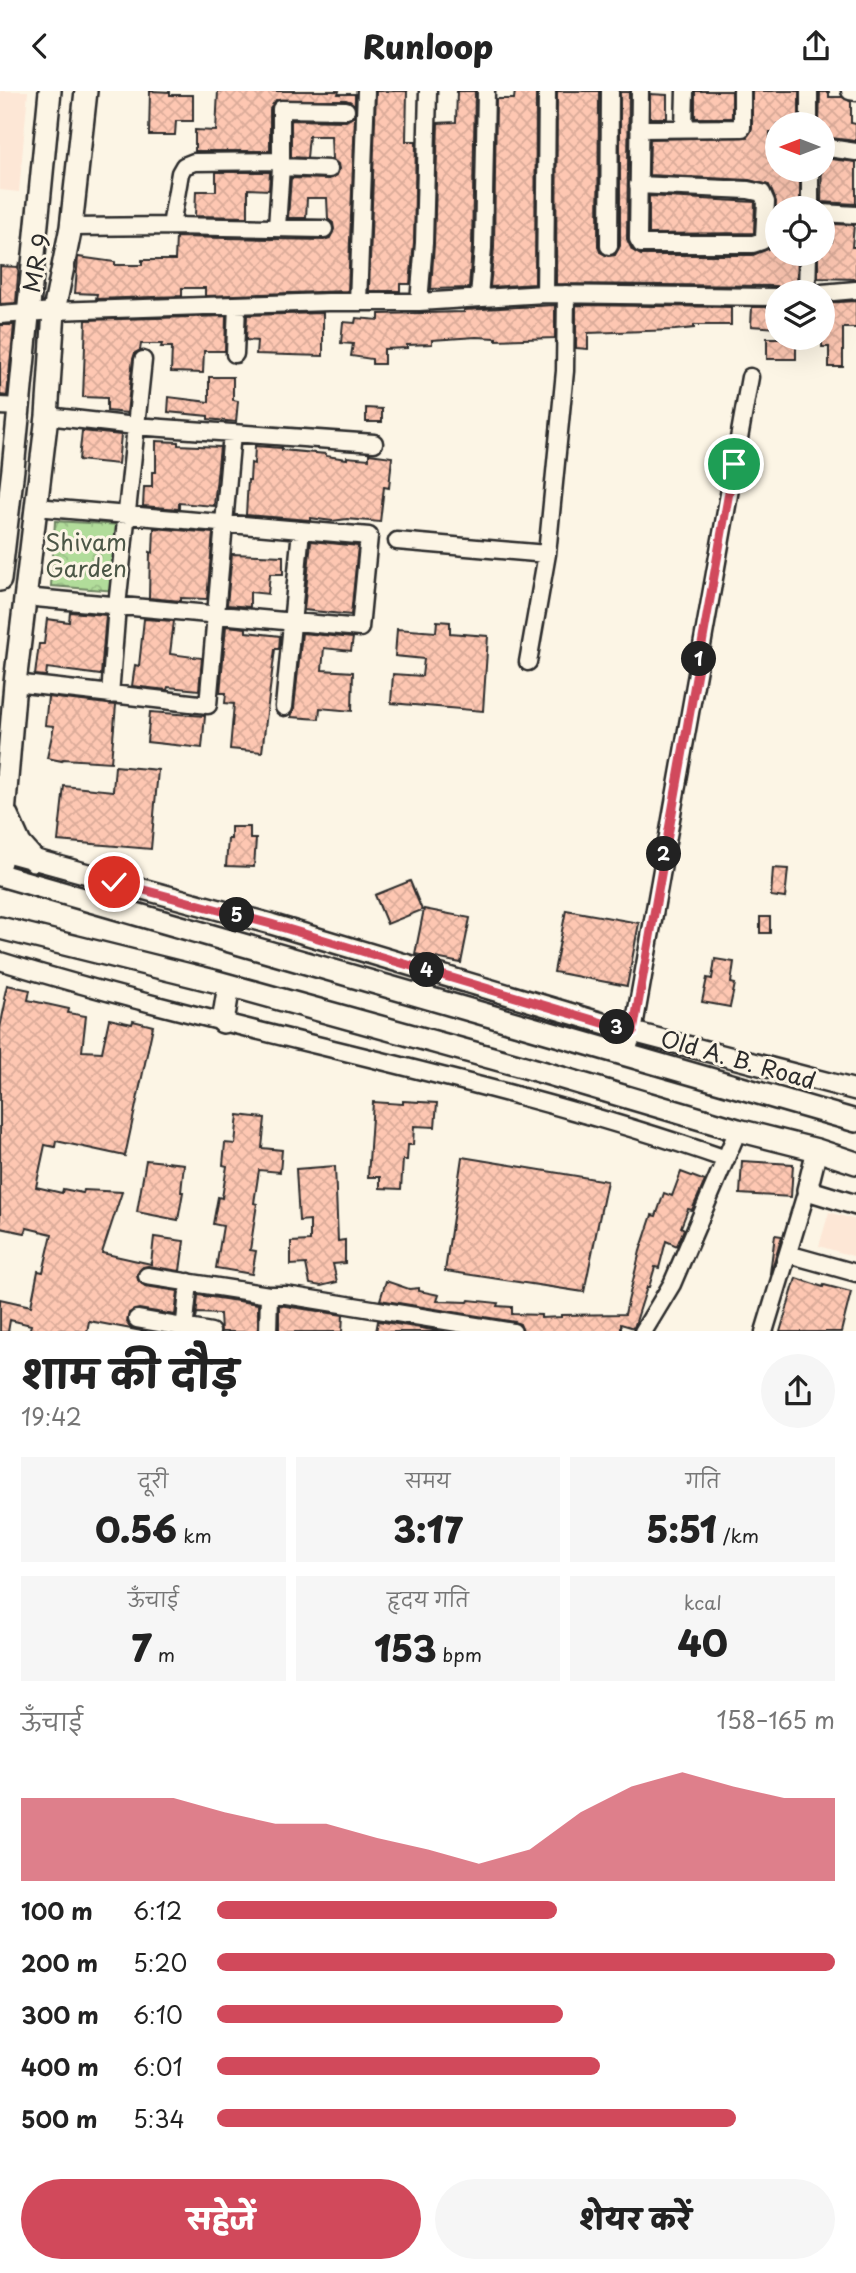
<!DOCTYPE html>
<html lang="hi">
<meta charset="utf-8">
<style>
:root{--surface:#fff;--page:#f6f6f6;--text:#222;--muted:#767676;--accent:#d1495b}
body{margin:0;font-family:"Playpen Sans","Playpen Sans Deva",sans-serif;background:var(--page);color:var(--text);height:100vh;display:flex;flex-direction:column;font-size:26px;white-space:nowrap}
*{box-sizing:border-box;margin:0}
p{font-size:23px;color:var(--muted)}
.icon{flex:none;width:38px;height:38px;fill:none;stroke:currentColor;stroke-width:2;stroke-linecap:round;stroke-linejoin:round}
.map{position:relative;height:1240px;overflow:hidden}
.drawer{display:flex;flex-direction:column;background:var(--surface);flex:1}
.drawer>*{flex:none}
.needle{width:46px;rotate:270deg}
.fabs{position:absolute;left:765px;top:21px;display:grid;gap:14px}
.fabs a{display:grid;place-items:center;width:70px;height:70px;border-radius:50%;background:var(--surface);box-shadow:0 7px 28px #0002;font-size:35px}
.pin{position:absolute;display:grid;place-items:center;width:60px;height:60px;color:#fff;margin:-30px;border:4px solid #fff;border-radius:50%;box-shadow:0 2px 7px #0007}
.km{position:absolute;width:35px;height:35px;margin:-18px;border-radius:50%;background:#222;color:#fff;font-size:19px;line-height:35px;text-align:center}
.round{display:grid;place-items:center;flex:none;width:74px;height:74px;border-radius:37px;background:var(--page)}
.head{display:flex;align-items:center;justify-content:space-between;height:119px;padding:0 21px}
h1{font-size:38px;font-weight:800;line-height:52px}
.stats{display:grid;grid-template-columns:repeat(3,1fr);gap:10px;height:119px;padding:7px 21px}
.stats div{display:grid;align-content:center;border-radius:0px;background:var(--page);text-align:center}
.stats b{font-size:35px;font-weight:800}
.stats small{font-size:19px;font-weight:400}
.stats p{font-size:19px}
.chart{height:196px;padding:14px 21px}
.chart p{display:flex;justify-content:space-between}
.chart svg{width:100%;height:126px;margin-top:7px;fill:var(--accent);opacity:.7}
.action{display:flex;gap:14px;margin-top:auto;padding:14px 21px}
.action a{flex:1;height:80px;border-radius:42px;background:var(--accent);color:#fff;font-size:28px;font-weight:800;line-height:80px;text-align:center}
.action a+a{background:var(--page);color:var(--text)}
ul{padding:0 21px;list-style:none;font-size:23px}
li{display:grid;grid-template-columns:112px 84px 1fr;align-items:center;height:52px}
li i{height:18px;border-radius:9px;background:var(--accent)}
header{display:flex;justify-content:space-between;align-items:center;height:91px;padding:0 21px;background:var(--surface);font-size:32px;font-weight:800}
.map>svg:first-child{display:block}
.built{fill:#fde7d6}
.park{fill:url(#park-crowns);stroke:#6e8462;stroke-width:2}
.building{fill:url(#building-cross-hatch);stroke:#2b2b2b;stroke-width:2}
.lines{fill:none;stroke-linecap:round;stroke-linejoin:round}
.minor-casing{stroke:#2b2b2b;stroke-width:21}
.tertiary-casing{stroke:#2b2b2b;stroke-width:24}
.secondary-casing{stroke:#2b2b2b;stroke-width:26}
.minor{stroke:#fcf5e5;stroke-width:16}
.tertiary{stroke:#fcf5e5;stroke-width:19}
.secondary{stroke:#fcf5e5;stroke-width:21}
.route-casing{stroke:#fff;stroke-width:14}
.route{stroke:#d1495b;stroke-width:9}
.labels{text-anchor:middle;stroke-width:6;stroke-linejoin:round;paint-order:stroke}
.street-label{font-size:23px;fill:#2b2b2b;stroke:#fcf5e5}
.park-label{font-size:23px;fill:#4c5747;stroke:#fcf5e5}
</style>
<header><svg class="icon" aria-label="back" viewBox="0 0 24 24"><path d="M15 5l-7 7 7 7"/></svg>Runloop<svg class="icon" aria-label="share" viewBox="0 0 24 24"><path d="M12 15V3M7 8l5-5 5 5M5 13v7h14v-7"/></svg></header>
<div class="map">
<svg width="856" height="1241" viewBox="0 0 856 1241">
<defs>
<pattern id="park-crowns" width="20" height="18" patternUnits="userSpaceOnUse" patternTransform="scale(1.75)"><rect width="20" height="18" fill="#b1dc9a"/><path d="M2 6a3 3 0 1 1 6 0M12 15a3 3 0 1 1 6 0" fill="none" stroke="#98bd85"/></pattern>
<pattern id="building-cross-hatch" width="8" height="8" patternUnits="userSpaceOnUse" patternTransform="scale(1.75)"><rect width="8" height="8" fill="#fec7b2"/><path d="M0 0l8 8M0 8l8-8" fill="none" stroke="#daab99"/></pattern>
</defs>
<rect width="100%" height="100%" fill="#fcf5e5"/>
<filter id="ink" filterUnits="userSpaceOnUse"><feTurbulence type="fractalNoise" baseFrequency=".0143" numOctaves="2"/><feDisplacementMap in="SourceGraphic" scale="14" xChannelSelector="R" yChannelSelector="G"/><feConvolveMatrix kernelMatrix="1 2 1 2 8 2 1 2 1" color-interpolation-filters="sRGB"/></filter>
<g filter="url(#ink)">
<path class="built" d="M0,0H28L19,101L0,99Z
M829,1121L856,1129V1166L819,1155Z"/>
<path class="park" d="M55,430L122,434L117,500L51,495Z"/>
<path class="building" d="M150,0L170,1V4H193V30H176L175,44H149Z
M218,0H339L338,3H355V14L346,9H276L270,18V60H195V39L216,40Z
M376,0H407L406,50H416L414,151L410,193H400V200H369Z
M457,0H475L472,156L469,197L431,198L434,153L438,32L456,31Z
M515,0H536L535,193L490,196L494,157L496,8H514Z
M557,0H599L598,155L600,161L608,165L615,164L620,155V1H629L627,148L632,159L641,164H753L768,158L774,147L776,111L769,94L749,89L649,84L650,48L747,46L752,37V0H799V33H777V41H770V67H777V79H800V117H777V163H798L797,195L786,196L785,200L777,195L556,193Z
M695,0H732V27H695Z
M820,1H829V6H842L851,11V32L856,33V50L822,46V33H819Z
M650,3L667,4V27H650Z
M355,25L348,200L205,205V197H182V205L96,208L97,203L75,202L78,166L115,171V174H142V169H175L176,146L324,149L330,147L334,138L333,132L328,128L327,107H307L306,127H288L291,87L329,88L337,84L339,78L338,73L332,68L331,45H309L307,67L291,66V29L346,30Z
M822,67L856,71V113L821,111Z
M216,81H270L269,99L248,98V126L195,125L196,100H216Z
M649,105L755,111L754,142L649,143Z
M833,133L854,134L852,156H856V188L818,187V163H822V150L832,151Z
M19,171L16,212L0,213V175L18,176Z
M856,210V237H843V276H829V256H822L823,212Z
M555,214V247L496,249V247L476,246L432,249V253L407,254V257L384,258V273H372V268L351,265L353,253L341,252L343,231L355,232L356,227L379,229V223L464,221V219Z
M576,214L731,216V234H694V237L675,239L588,242V258L576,257Z
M752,216H777V237L751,235Z
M323,222V265L256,263L257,250L246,249L247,224Z
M226,225L225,260H204L203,282L171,281L172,256H161L162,253H141L140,259L135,262L133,268L127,322L107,320V307L83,306L86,229Z
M0,234H14L7,305L0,304Z
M767,247H796V268H767Z
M209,286H233V309L238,310L236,331L208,328V325L168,321L169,306L209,311Z
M366,317L382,318V331H366Z
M82,340L121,344L118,373L79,369Z
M156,350L178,351V354L220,356L214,415L179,412V418L143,415L144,396H152V381H156Z
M255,355L282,357V359L326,363V365L347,368V366L369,368V363L392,366L389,397L384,396L380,431L347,428L332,430L310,427V429L246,424L248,389H250L251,372L254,373Z
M154,437L213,442L207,508L181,507V510L149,507L150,461L153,462Z
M311,450L358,455L351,524L304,519Z
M232,463L283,465V483H270L268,503L250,501V516L227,514Z
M70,521L106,524L101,584L47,577L46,585L35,584L39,553H44L47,528L69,531Z
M144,528L174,530L170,563L202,567L199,599L168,596L167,599L132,595L135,574L139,575Z
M437,530L450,531V542L488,545L483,620L391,612L393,583L422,585L424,568L395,565L397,538L436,541Z
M226,535L246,537V541L280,545L279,558H275L262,661L230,658L234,613L225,612L226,602H220Z
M302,542L353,547L351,560L324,557L322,579L353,581L352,620L320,617L319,628L291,626L294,617Z
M48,606L116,614L111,671L63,668L62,670L47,667L54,635L45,634Z
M150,621L205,625L202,657L147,651Z
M115,675L158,679L151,758L58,750L64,695L113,700Z
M231,736H250V748H256L254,776L226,775L228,748H231Z
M773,777L788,778L785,807L771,805Z
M410,790L422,819L387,833L375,804Z
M424,818L470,827L461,872L415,863Z
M566,819L639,832L627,895L554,881Z
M760,826H770V842H760Z
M715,868L734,871L731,892L735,893L730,916L702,911L707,887L712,888Z
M7,894L30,899L28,909L69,918L68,922L86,925L82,960L102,961L109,928L132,933L133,930L153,935L125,1065L56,1050L55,1056L45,1054L36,1096L62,1102L63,1098L83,1102L84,1099L122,1101L102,1162L151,1173L154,1146L184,1150L180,1180L148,1175L143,1176L137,1183L138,1189L145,1195L178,1200L175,1224L139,1218L129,1222L127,1231L130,1236L147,1241L89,1230L87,1241L56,1239L55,1241H29L31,1234L10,1229L8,1241H0V1208L31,1215L38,1180L43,1181L52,1143L27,1137L25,1142L0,1137V937L6,908L4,907Z
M403,1010L437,1012L435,1036L414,1035L413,1054H408L407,1069H403L401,1098L380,1097V1086H368L373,1011L403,1013Z
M238,1024L265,1027L262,1057L282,1059L280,1081L259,1079L254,1112L257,1113L250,1159L256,1160L252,1183L216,1177L223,1135L213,1133L218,1106L222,1107L227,1075L223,1074L225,1052L235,1053Z
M462,1066L607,1090L584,1201L445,1180Z
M146,1069L184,1073L181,1101H183L178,1129L137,1121Z
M742,1070L793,1073L791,1106L740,1103Z
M335,1075L338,1150L345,1149V1172L333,1173L337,1191L321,1195L310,1193L306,1173L291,1174V1151L310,1150V1129L299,1130L296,1078Z
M681,1081L705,1090L692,1119L688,1118L681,1136L684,1138L677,1155L666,1150L659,1177L655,1176L649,1196H647L634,1237L621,1233V1241H523L520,1233L515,1231L380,1209L386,1190L409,1198L419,1197V1200L439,1204L437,1210L468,1211L469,1209L498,1212L497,1215L512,1216V1223L541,1224V1227L561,1226V1224L625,1223L640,1160L652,1124L656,1125L664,1102L672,1105Z
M775,1144L782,1145L771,1182H770Z
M796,1187L823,1196L824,1194L851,1201L841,1241H780Z
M198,1204L258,1213V1241H221L220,1223L197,1222L196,1228Z
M279,1214L343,1224L342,1241H279Z
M378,1230L445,1241H376Z"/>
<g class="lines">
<g class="minor-casing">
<path id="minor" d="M850,0L856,1
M809,33V0
M639,38L742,37V0
M684,38L685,0
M822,56L856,61
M281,76L329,78
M810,79V117
M638,94L748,99L762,102L766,111L764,146L762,150L753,153H641L638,148L640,0
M822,122L856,124
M171,135L180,82L184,75L194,71L280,70
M71,136L171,135L324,138
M277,136L281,76V18L346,19
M609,155L610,0
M807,201L808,163
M822,202L856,199
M545,203L547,0
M479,206L483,157L486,0
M358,211L366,0
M419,211L424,152L428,0
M0,224L54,220L328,211H419L545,203L777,206
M235,263L237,214
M0,315L19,316
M47,325L135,335L374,352
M397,450L547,463
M25,506L360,537L369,445L36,416
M528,571L547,463L565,280L566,203
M15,592L208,614L232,342
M110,604L117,515L143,269
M284,616L301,439
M0,870C240,944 489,985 726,1068
M626,965L633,941L750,286
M788,1163L856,1182
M147,1185L269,1204H286L513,1241
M137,1228L211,1241
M184,1241L189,1191
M268,1241L269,1204
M643,1241L672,1193L738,1039
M764,1241L807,1099"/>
</g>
<g class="tertiary-casing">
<path id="tertiary" d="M0,759L271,833L633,941L856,999
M817,1059L807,1099L856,1114"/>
</g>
<g class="secondary-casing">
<path id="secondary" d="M0,489L13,378L50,0
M7,724L20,753L34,769
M0,771L15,592L47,325L54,220L71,136L86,0
M0,784L856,1030
M0,837L214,890L525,976L738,1039L817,1059L856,1072
M223,931L229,894"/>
</g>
<use href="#minor" class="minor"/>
<use href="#tertiary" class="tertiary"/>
<use href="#secondary" class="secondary"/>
</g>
</g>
<g class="lines" filter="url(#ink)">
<g class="route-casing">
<path id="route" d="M114,791L271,833L633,941L734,373"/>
</g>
<use href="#route" class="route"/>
</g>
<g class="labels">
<g class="street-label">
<text transform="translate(37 172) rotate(-79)" y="8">MR 9</text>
<text transform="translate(738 969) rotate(16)" y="8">Old A. B. Road</text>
</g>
<g class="park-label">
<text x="86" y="460">Shivam<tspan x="86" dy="26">Garden</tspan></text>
</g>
</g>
</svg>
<div class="fabs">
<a><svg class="needle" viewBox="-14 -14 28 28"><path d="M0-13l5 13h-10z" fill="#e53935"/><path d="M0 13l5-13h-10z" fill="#767676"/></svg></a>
<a><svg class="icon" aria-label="locate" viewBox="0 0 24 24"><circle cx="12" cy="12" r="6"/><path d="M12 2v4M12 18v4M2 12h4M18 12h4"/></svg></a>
<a><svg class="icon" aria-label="layers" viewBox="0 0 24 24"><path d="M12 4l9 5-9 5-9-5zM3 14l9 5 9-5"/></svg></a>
</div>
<div class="pin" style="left:734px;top:373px;background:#1e9e55"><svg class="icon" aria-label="arrive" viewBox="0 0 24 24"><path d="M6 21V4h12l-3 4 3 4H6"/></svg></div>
<div class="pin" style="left:114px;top:791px;background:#d93025"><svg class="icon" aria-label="check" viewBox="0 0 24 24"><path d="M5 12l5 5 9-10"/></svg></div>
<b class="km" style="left:699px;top:568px">1</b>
<b class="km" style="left:664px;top:763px">2</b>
<b class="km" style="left:617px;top:936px">3</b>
<b class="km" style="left:427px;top:879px">4</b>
<b class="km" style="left:237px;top:824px">5</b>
</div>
<section class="drawer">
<div class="head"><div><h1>शाम की दौड़</h1><p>19:42</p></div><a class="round"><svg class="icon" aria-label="share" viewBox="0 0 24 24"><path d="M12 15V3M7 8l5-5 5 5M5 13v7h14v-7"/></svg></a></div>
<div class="stats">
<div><p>दूरी</p><b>0.56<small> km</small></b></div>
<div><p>समय</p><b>3:17</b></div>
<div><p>गति</p><b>5:51<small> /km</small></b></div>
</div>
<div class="stats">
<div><p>ऊँचाई</p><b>7<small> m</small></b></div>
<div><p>हृदय गति</p><b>153<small> bpm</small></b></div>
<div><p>kcal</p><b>40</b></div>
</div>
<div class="chart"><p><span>ऊँचाई</span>158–165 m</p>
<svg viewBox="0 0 160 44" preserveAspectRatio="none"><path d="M0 44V15L10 15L20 15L30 15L40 20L50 24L60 24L70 29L80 33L90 38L100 33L110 20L120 11L130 6L140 11L150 15L160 15V44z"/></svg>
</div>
<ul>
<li><b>100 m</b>6:12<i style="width:55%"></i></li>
<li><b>200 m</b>5:20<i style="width:100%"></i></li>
<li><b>300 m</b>6:10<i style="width:56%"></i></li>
<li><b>400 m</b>6:01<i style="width:62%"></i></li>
<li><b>500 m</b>5:34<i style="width:84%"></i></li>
</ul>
<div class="action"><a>सहेजें</a><a>शेयर करें</a></div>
</section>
